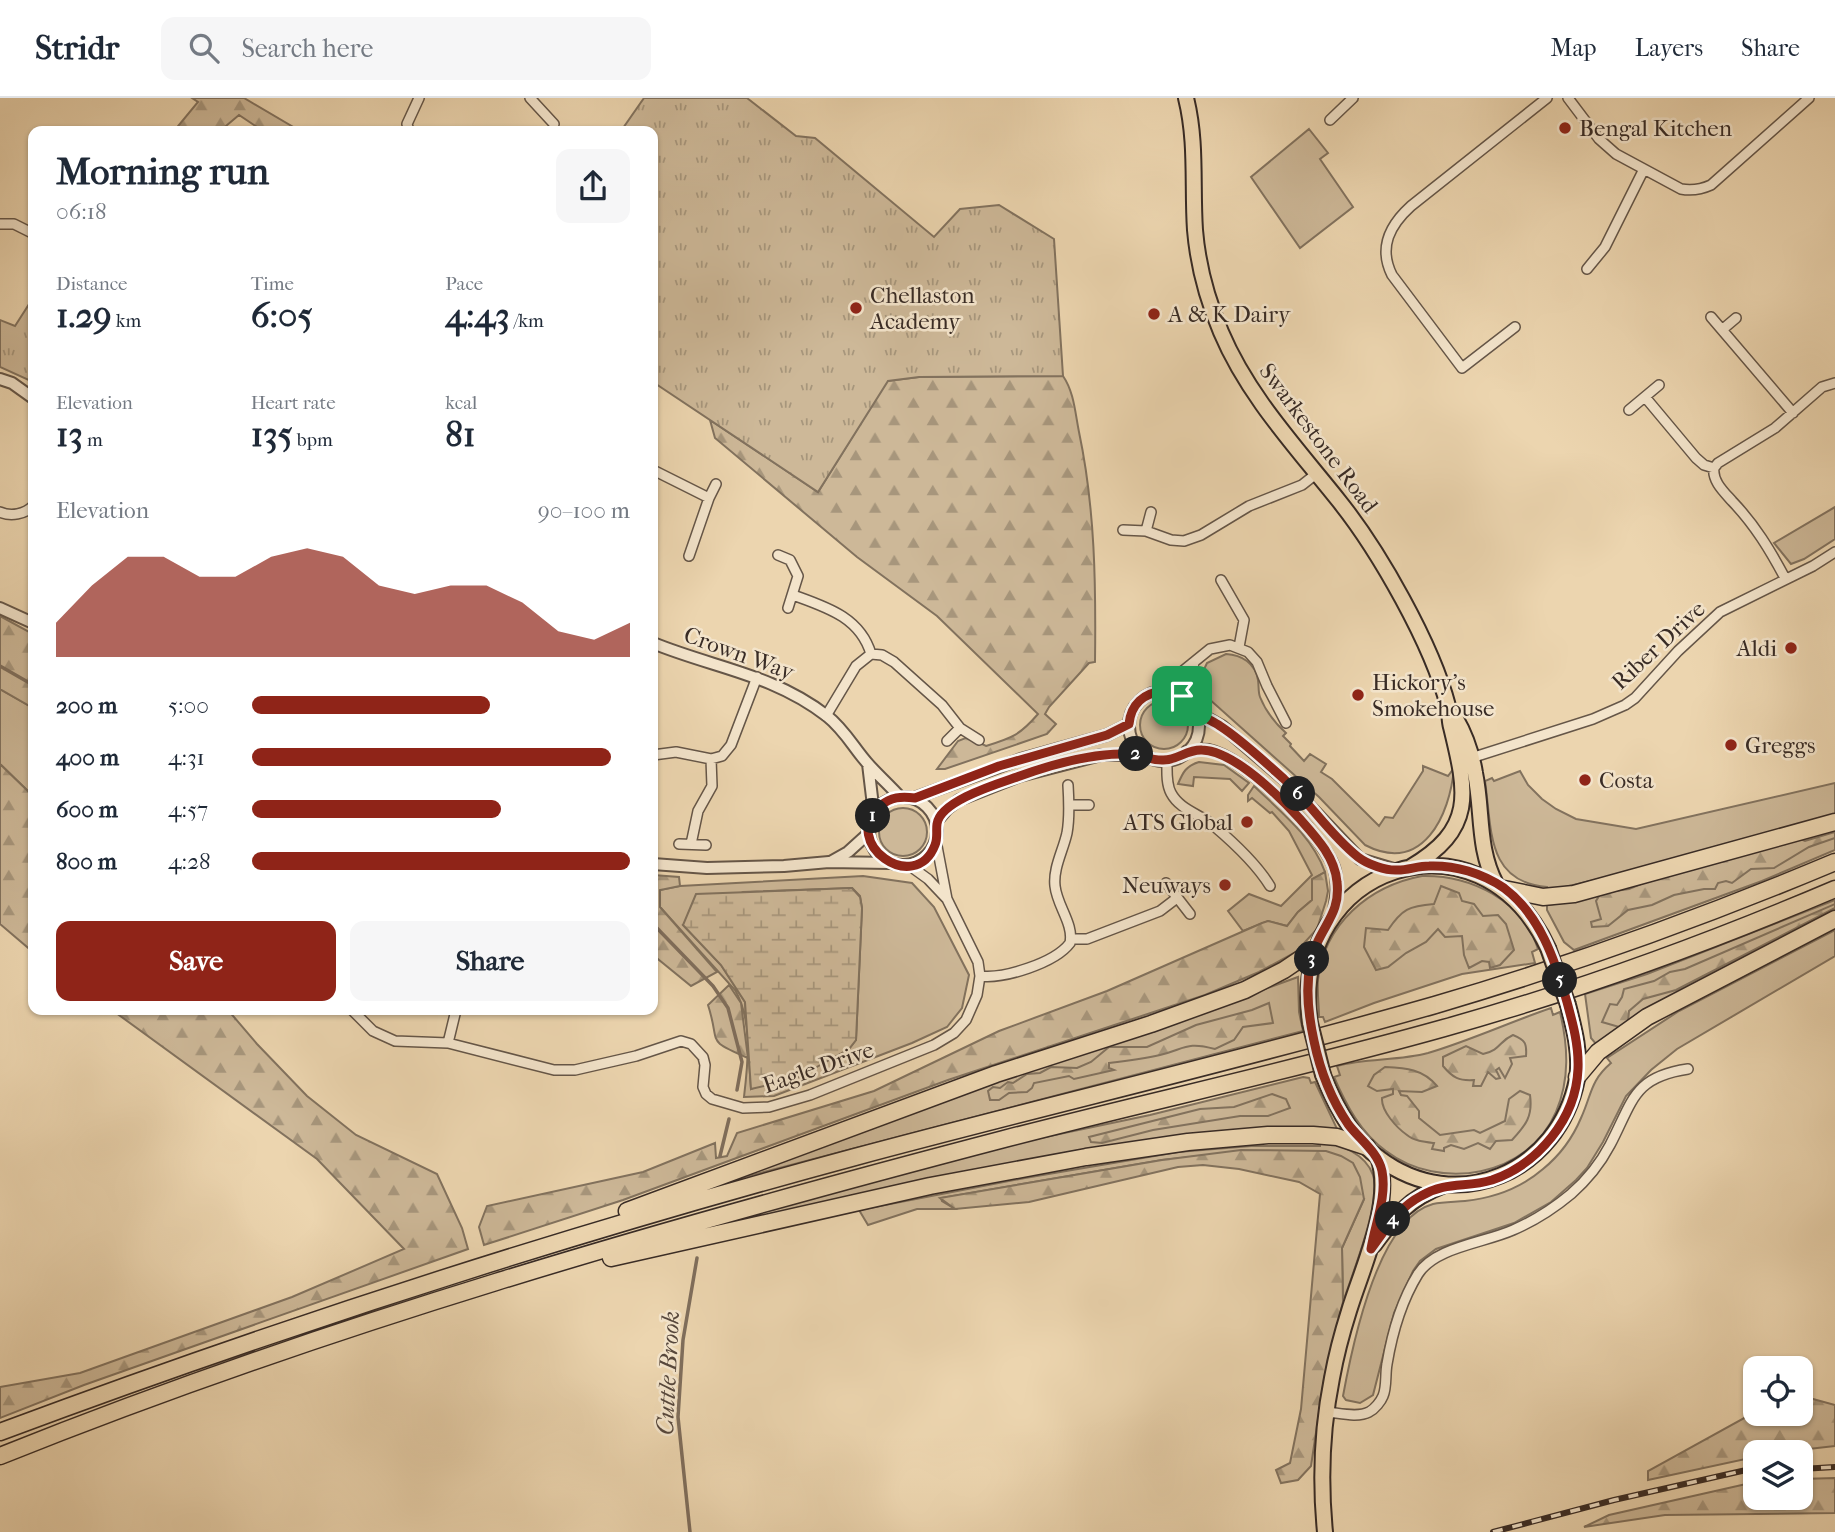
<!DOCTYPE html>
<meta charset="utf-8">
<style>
:root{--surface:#fff;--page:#f6f6f7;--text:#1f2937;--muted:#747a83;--line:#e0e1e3;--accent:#8f2418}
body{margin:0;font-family:"IM FELL French Canon",serif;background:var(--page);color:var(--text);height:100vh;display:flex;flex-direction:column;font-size:26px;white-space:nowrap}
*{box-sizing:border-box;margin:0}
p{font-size:23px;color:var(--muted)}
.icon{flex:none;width:38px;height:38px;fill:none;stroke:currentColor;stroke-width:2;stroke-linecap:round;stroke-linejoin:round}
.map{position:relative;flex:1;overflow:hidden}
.details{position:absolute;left:28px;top:28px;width:630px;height:889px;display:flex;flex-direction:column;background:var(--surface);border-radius:14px;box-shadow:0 2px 5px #0004}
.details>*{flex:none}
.fabs{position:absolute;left:1743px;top:1258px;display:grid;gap:14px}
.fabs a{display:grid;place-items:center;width:70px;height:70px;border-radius:14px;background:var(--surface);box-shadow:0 2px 5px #0004;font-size:35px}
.pin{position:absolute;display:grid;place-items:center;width:60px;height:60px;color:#fff;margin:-30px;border-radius:14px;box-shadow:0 4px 10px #0006}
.km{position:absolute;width:35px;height:35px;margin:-18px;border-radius:50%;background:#222;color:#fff;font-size:19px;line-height:35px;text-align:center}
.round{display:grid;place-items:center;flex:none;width:74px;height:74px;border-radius:14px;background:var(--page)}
.head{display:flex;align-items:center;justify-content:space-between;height:119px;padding:0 28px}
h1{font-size:38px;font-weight:800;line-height:52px}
.stats{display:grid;grid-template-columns:repeat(3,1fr);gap:10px;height:119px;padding:7px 28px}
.stats div{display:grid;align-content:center}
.stats b{font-size:35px;font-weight:800}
.stats small{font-size:19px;font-weight:400}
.stats p{font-size:19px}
.chart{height:196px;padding:14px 28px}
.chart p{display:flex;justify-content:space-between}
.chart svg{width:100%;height:126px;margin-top:7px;fill:var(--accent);opacity:.7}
.cta{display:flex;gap:14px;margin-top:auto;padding:14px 28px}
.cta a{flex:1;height:80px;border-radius:14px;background:var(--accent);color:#fff;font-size:28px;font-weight:800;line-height:80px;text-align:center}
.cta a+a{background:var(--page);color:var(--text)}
ul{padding:0 28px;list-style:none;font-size:23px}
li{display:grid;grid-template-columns:112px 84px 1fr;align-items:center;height:52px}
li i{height:18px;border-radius:9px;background:var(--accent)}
header{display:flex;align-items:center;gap:42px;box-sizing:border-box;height:98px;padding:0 35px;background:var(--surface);border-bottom:2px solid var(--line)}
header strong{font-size:33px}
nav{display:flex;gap:38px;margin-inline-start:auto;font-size:24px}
.search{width:490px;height:63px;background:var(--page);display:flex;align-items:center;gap:18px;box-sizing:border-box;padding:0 24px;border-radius:14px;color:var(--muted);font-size:26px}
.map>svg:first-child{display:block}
.grass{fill:#cdb898;stroke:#82725e;stroke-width:2;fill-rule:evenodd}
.forest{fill:url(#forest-firs);stroke:#82725e;stroke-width:2}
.wetland{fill:url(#wetland-marsh);stroke:#82725e;stroke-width:2}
.park{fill:url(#park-tufts);stroke:#82725e;stroke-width:2}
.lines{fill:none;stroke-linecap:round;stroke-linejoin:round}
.stream{stroke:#7f6e5c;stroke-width:3.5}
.minor-casing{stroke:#655648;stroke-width:12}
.tertiary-casing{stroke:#655648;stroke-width:14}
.primary-casing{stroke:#382b25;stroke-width:18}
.trunk-casing{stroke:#382b25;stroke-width:19}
.minor{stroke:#f3e4cb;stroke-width:9}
.tertiary{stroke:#f3e4cb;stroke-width:10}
.primary{stroke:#ecd5af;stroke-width:14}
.trunk{stroke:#ecd5af;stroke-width:16}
.rail-casing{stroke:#382b25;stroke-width:6}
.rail{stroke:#f3e4cb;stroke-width:3.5;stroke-dasharray:10;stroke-linecap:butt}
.primary-bridge-casing{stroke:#382b25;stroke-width:18;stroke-linecap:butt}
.primary-bridge{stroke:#ecd5af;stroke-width:14}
.route-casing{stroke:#fff;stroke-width:14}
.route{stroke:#8f2418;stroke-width:9}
.poi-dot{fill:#8f2418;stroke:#f3e4cb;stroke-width:2.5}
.labels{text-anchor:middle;stroke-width:5;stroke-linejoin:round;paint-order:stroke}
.poi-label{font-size:23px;fill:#382b25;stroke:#f3e4cb;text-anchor:start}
.street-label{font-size:23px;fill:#382b25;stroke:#f3e4cb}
.water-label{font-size:24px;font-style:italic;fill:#56473c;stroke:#f3e4cb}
</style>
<header>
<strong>Stridr</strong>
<div class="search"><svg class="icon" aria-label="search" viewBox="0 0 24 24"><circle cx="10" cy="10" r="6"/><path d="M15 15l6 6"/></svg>Search here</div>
<nav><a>Map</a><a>Layers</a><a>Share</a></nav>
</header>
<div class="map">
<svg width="1835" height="1434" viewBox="0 0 1835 1434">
<defs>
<pattern id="forest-firs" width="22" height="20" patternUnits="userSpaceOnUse" patternTransform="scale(1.75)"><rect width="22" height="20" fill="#cdb898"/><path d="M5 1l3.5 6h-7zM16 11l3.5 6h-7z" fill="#a7967c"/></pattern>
<pattern id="wetland-marsh" width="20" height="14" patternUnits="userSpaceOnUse" patternTransform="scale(1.75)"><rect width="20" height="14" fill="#cdb898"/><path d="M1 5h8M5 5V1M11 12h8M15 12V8" fill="none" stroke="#a7967c"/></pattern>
<pattern id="park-tufts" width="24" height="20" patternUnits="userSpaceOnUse" patternTransform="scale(1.75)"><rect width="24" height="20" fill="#cdb898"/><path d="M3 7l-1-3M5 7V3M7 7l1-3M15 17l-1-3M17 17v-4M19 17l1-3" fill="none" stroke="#a7967c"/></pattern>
</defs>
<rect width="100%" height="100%" fill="#ecd5af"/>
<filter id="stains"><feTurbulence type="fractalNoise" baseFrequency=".00286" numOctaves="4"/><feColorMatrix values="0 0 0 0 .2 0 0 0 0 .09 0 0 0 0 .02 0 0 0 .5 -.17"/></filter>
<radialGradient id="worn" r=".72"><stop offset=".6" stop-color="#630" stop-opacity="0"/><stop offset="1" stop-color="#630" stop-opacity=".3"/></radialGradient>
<path class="grass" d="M1309,31L1328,55L1320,61L1353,109L1300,150L1251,79Z
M1835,409V441L1804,461L1791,466L1774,445Z
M1226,556C1242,557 1255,565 1258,582C1259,588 1258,594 1260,599C1266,614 1276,626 1286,635L1283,638L1291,646L1290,648L1304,663L1310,656L1326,666L1321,674L1332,681L1379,728L1385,719L1393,720L1423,673V668L1448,678L1454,670C1450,717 1423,777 1365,747L1319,699L1208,600L1205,590L1207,583H1196L1197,579L1200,580L1207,565Z
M0,591L33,610V698L0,666Z
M1140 627a24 24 0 1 1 48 0a24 24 0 1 1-48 0Z
M1199,664L1224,667L1249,685L1242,693L1230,681L1194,679L1193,688L1178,686C1183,674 1186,668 1199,664Z
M1520,673L1528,687L1542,701L1556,711L1576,721L1636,731L1835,685V716L1620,776L1548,793L1547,789C1486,784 1492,731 1485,683L1492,680L1494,683Z
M1254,688C1281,714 1312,738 1325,774L1313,781L1312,802L1298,814L1287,828L1268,823L1243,833L1228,813L1249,796L1281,808L1312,777L1289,733L1272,714L1270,715L1252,700L1248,703V697Z
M879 734a24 24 0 1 1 48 0a24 24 0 1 1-48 0Z
M1835,730V752L1762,783L1574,852L1564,844L1547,812V807L1575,803Z
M863,778L912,785L934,809L969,877L962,910L947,929L912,945L774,998L744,999C748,965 753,923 735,892L660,809V792L680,788ZM852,790L860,798L862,810L856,942L849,951L751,991L745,904L721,867L683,827L743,794Z
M1422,778C1471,777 1522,802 1538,851L1532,854L1535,865L1462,876L1374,905L1325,924L1323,919H1319C1319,907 1317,894 1318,882C1324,826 1369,788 1422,778Z
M1835,802V816L1649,911L1596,946L1591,940L1585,896L1647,876Z
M1835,832V858L1677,951L1651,972L1626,998L1603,1044L1587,1070L1576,1082L1551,1104L1514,1125L1436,1151L1420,1163L1413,1173L1394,1215L1373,1297L1360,1305L1346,1302L1343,1298C1352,1249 1377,1121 1433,1106C1443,1104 1454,1104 1465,1103C1493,1100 1521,1090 1543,1071C1559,1058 1573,1039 1581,1020C1592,996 1590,983 1611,965L1607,960L1679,913Z
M1298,879L1299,914L1303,933L741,1080L739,1076L968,991L1215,909Z
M1551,910L1553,917L1560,914C1568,948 1570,981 1556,1014C1528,1079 1440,1094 1386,1053C1361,1035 1346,1007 1334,979L1340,977L1337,968C1366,960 1398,963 1428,955C1469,943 1510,924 1551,910Z
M1303,979L1309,980L1311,985L1315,984L1338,1033L1295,1029L1256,1031L717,1129L716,1126L1026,1043L1150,1017Z
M1320,1043C1340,1046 1366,1056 1373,1077C1382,1102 1352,1177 1343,1204L1342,1150L1364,1101L1218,1056L1162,1062L941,1100L942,1103L955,1111H917L868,1127L859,1112L1025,1080L1178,1054L1251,1048H1320Z"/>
<path class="forest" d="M192,0H244L300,33H263L239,17L220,33H174L198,4Z
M1063,278C1074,294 1075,314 1079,334C1095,410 1096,486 1095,564L1089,565L1049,609L1045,616L1056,626L1047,636L945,671H937L958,643L968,639L986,648C1012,640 1020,637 1038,616L937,518L857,459L715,340L710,322L818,394L887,283L919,279Z
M0,518L33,536V610L0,591Z
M0,666L33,698V854L0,826Z
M1835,734V740L1809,749L1774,770L1751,771L1732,785L1726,783L1718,785L1715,791H1704L1674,797L1652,807L1628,812L1608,828L1592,829L1591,824L1601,821L1596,803L1601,795L1629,791L1658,779L1798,740L1805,743Z
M1325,774L1328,793L1326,803L1317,831L1296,854L1259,874L1205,897L948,982L623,1102L484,1147L479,1129L487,1108L643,1074L715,1045L716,1060L727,1058L737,1035L874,993L999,933L1107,893L1262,825L1268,823L1287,828L1298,814L1312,802V781Z
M653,777L679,779L680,788L660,792V809L717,874L691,888L653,857Z
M1441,788L1459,795L1462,803L1474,806L1483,818L1498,817L1506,826L1514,852L1500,867L1490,870L1489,864L1482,863L1469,870L1464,857L1462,838L1445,839L1438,831L1426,844L1406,855L1388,869L1376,872L1364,849L1366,830L1388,832C1402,811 1409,808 1434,806Z
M1835,806V810L1676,892L1643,901L1629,913L1628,924L1619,929L1602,924L1610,906L1617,907L1622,899L1624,891L1654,883L1670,874L1685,871Z
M729,887L741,905L748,960C704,941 721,947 708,907Z
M1269,905L1273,925L1243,929L1234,942L1215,951C1186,943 1185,951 1160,957C1143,961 1126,963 1109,965V970L1114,972L1074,981L1069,978L1034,985L1032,990L1027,994L1009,995L999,1002H990L988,993L993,989L1000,990L1008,984L1013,985L1027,976L1040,975L1051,969L1077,970L1091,964L1109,949H1147L1196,927L1252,912Z
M112,912H228L257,946L307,998L356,1037L437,1076L462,1130L468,1151L84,1287L0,1320V1289L80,1275L292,1199L404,1151L317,1061Z
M1513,937C1525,942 1527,945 1526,958L1510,960L1512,966L1505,980L1499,970L1496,972L1500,980L1496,981L1488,974L1481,988H1473L1474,982C1459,983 1453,980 1443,968V959L1466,948L1483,956C1501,952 1499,943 1513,937Z
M1385,969C1406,970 1423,971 1437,988L1422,994L1399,993L1401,997L1407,998L1419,1013V1020L1440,1037L1474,1032L1480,1035L1505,1023L1509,1001L1520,993L1530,997C1533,1018 1526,1027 1512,1042L1496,1043L1490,1051L1478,1045L1464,1051L1451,1047L1444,1050V1053L1432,1051L1434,1045C1425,1044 1414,1043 1407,1037C1397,1030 1381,1013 1382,1000L1393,996V991L1377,993L1368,988L1374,977Z
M1272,996L1286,1001L1290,1010L1268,1018H1240L1153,1032L1102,1045L1091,1044L1089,1039L1200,1011L1234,1009Z
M1241,1052L1326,1053L1341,1058L1353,1065L1360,1079L1364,1101L1342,1150L1343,1204L1324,1281L1311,1368L1298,1382L1281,1385L1276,1372L1290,1365L1301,1311L1320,1096L1299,1084L1239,1071L1203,1067L1178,1069L1029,1104L955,1111L940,1100L1162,1062Z
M1801,1294L1813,1301L1835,1307V1348L1782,1354H1755V1359L1648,1382V1373L1755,1314L1801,1316Z
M1835,1380V1415L1665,1417L1584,1429L1609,1417L1755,1384V1400H1801V1381Z"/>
<path class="wetland" d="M852,790L860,799L862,810L856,942L849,951L795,981L751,991L745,904L721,867L683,827L696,796Z"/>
<path class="park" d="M644,0H747L796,38L815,40L934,139L960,111L999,107L1054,141L1063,278L919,279L888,283L818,394L653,284V33H621Z
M33,200V284L0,269V222L15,228Z"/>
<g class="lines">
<path class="stream" d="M0,568L33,587
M653,826L713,888L728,910L742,964L737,992
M720,1058L729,1021
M690,1434L678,1319L683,1242L697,1160"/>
<g class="minor-casing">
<path id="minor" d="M530,0L554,26
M1568,0L1599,41L1616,56L1681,91C1692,93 1700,92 1711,87L1809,0
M1330,22L1353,0
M409,33L407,26L419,0
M0,126H14L32,135
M1587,171L1605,149L1644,71
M1711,219L1793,315
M1515,229L1462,270L1392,177C1378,149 1390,127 1411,108L1547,0
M1723,231L1736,220
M1645,299L1696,360L1704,367L1714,370
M1629,312L1659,287
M653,372L709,400L689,458
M709,400L716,386
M0,414C11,419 25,416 33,408
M1123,432L1146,433L1171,442L1184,443L1201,437L1249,408L1302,387L1316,376
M1146,433L1151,414
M778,457L790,462L798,478L788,510
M1785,480C1770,452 1755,427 1732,403C1724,394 1712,383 1714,370L1718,365L1775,330L1822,289L1835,285
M1221,482L1244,522L1239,549
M793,497C826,509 860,519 871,556
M1157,594L1210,551L1230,547L1248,554L1257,564L1267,588L1286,625
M1188,602L1187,593L1194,565
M826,618L856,568L871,556L882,557L894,564L942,607L960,630L979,642
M947,643L960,630
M653,657L676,654L711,661L722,658L731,647L757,579
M1468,661L1593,621L1625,607L1635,600L1678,553L1720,514L1813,468L1835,454
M1167,662C1167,673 1166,686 1171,695C1180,712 1200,716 1214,728C1234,745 1256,765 1270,788
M1070,707H1089
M679,746L706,747
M691,746L698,713L712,688L711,661
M910,768L928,781L946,800
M1166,785L1190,816
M1071,841H1087L1160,813L1177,800
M980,878C1004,881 1055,865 1070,845C1074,826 1057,808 1055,788C1053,770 1063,753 1067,735C1070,719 1069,703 1068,687
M352,912L373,933L395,943L448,945L554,972H575L636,958L681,943L691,946L703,959L705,967L703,989L706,996L712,1001L743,1010L769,1009L810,997L934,947L954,935L966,922L977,897L980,878L978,864L947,801L936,743
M448,945L456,912
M1327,1314C1339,1315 1358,1320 1369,1314C1375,1311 1381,1303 1383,1298C1387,1289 1385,1276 1387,1266C1392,1236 1402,1202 1418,1176C1435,1149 1484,1145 1513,1132C1534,1123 1553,1111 1571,1096C1587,1082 1600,1066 1610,1047C1633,1003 1633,979 1688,971"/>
</g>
<g class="tertiary-casing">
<path id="tertiary" d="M0,281L12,285L33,300
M0,510L33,525
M653,545C714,570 773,576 827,618C845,632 855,652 869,667C879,678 890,688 900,699
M1129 628a35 35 0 1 1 70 0a35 35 0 1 1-70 0Z
M1195,613L1222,628L1286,683L1360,761L1397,772
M1187,653C1194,652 1201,651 1209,652C1245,659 1321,735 1334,769C1339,785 1336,801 1333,818
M868,666L874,716
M869 733a34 34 0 1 1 68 0a34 34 0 1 1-68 0Z
M914,700L1021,661L1107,637L1129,626
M936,724L947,711L959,702L1020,678L1101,657H1144
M832,763L848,754L869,735
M653,766L707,770L784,768L829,764L889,765"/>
</g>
<g class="primary-casing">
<path id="primary" d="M1186,0C1197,44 1192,87 1195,132C1198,168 1207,201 1221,234C1248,298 1296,349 1339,403C1379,453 1432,546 1448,608C1450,615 1449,622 1451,629C1467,695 1476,731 1409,770
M1455,619C1465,636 1472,656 1475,675C1483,713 1477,750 1496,786
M1310,925C1288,768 1479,703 1548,850
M1323,977C1335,1007 1352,1041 1379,1060C1457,1119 1559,1074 1577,981C1581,956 1574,930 1568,907
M1374,1147C1396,1117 1408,1101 1444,1087
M1325,1434C1320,1383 1322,1330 1332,1280C1336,1258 1342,1235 1349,1213C1362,1170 1394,1104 1378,1059"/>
</g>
<g class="trunk-casing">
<path id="trunk" d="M1504,791L1543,799L1574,796L1835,724
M1577,979L1598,954L1647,919L1835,821
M627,1113L996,976L1151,926L1245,892L1284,872L1315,851
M611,1160L930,1088L1086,1059L1188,1044L1268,1037H1313L1337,1039L1367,1049
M0,1334C281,1229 566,1137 855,1059C1048,1007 1243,962 1435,907C1571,867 1704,819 1835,764
M0,1358C326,1227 664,1130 1004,1041C1150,1003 1298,971 1444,930C1577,893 1708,845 1835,791"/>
</g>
<use href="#minor" class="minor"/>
<use href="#tertiary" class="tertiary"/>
<use href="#primary" class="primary"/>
<use href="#trunk" class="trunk"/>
<g class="rail-casing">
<path id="rail" d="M1801,1371L1835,1369
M1493,1434L1614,1402L1755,1370"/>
</g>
<use href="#rail" class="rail"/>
<g class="primary-bridge-casing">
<path id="primary-bridge" d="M1548,850L1568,907
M1310,925L1323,977"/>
</g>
<use href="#primary-bridge" class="primary-bridge"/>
</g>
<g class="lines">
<g class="route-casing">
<path id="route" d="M1163,593C1185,595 1184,603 1197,614C1204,620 1213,623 1220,628C1243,643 1265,664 1285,682C1311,706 1330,737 1358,759C1367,766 1386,773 1398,772C1408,772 1418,768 1429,768C1455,767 1482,775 1504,790C1540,817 1555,862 1567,904C1573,926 1579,948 1578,971C1576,1021 1538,1066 1492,1082C1466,1090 1447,1083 1421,1098C1398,1110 1386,1131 1371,1151C1375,1126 1387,1099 1382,1073C1378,1054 1359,1041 1348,1026C1331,1001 1320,972 1314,943C1307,911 1303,874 1318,843C1328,822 1340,811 1337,784C1335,759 1316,739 1300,721C1279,698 1234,653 1202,652C1187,651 1177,663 1162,662C1149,662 1139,656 1126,656C1090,655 1050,667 1017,679C997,686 940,703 937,726C936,733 938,740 935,747C915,799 839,744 880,708C891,699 901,698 915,700L999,668L1107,637L1129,626C1131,606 1144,595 1163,593Z"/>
</g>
<use href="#route" class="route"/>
</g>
<g class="poi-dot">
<circle cx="1565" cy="30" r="7"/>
<circle cx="856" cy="210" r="7"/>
<circle cx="1154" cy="216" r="7"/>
<circle cx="1791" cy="550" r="7"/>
<circle cx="1358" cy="597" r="7"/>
<circle cx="1731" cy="647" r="7"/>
<circle cx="1585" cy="682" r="7"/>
<circle cx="1247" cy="724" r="7"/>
<circle cx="1225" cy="787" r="7"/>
</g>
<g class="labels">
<g class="poi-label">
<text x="1579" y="38">Bengal Kitchen</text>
<text x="870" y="205">Chellaston<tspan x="870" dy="26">Academy</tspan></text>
<text x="1168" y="224">A &amp; K Dairy</text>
<text x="1777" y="558" text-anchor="end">Aldi</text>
<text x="1372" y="592">Hickory's<tspan x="1372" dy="26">Smokehouse</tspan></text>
<text x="1745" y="655">Greggs</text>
<text x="1599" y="690">Costa</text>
<text x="1233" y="732" text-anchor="end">ATS Global</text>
<text x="1211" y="795" text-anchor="end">Neuways</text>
</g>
<g class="street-label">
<text transform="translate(1319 340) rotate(53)" y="8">Swarkestone Road</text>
<text transform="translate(1658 547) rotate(-43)" y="8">Riber Drive</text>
<text transform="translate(739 555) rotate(20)" y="8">Crown Way</text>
<text transform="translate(818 969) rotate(-19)" y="8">Eagle Drive</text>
</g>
<g class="water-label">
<text transform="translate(668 1275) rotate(-87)" y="8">Cuttle Brook</text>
</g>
</g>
<rect width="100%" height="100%" filter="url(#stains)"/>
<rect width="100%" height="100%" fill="url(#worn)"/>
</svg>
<div class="fabs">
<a><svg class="icon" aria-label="locate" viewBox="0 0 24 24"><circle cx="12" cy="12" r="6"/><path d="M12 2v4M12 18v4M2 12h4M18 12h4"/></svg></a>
<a><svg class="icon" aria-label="layers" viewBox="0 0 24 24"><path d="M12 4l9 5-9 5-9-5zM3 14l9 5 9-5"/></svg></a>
</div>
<div class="pin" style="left:1182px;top:598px;background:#1e9e55"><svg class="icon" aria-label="arrive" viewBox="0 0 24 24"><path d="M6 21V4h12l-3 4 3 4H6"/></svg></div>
<b class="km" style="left:873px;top:718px">1</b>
<b class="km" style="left:1136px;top:656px">2</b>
<b class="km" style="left:1312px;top:861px">3</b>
<b class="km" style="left:1393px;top:1121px">4</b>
<b class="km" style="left:1560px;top:882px">5</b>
<b class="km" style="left:1298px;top:696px">6</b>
<section class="details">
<div class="head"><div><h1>Morning run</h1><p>06:18</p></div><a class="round"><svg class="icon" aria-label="share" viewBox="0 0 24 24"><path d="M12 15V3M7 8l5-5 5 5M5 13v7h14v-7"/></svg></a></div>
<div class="stats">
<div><p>Distance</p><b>1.29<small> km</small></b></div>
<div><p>Time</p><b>6:05</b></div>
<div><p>Pace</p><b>4:43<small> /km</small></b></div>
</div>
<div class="stats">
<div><p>Elevation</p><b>13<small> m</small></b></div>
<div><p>Heart rate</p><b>135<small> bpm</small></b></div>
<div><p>kcal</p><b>81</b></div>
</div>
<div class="chart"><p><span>Elevation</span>90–100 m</p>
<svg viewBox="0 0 160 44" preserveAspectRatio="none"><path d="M0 44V32L10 19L20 9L30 9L40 16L50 16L60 9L70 6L80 9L90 19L100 22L110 19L120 19L130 25L140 35L150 38L160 32V44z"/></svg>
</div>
<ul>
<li><b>200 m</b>5:00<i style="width:63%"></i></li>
<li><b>400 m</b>4:31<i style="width:95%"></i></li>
<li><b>600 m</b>4:57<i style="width:66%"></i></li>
<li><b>800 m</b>4:28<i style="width:100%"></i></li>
</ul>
<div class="cta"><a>Save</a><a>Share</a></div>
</section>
</div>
